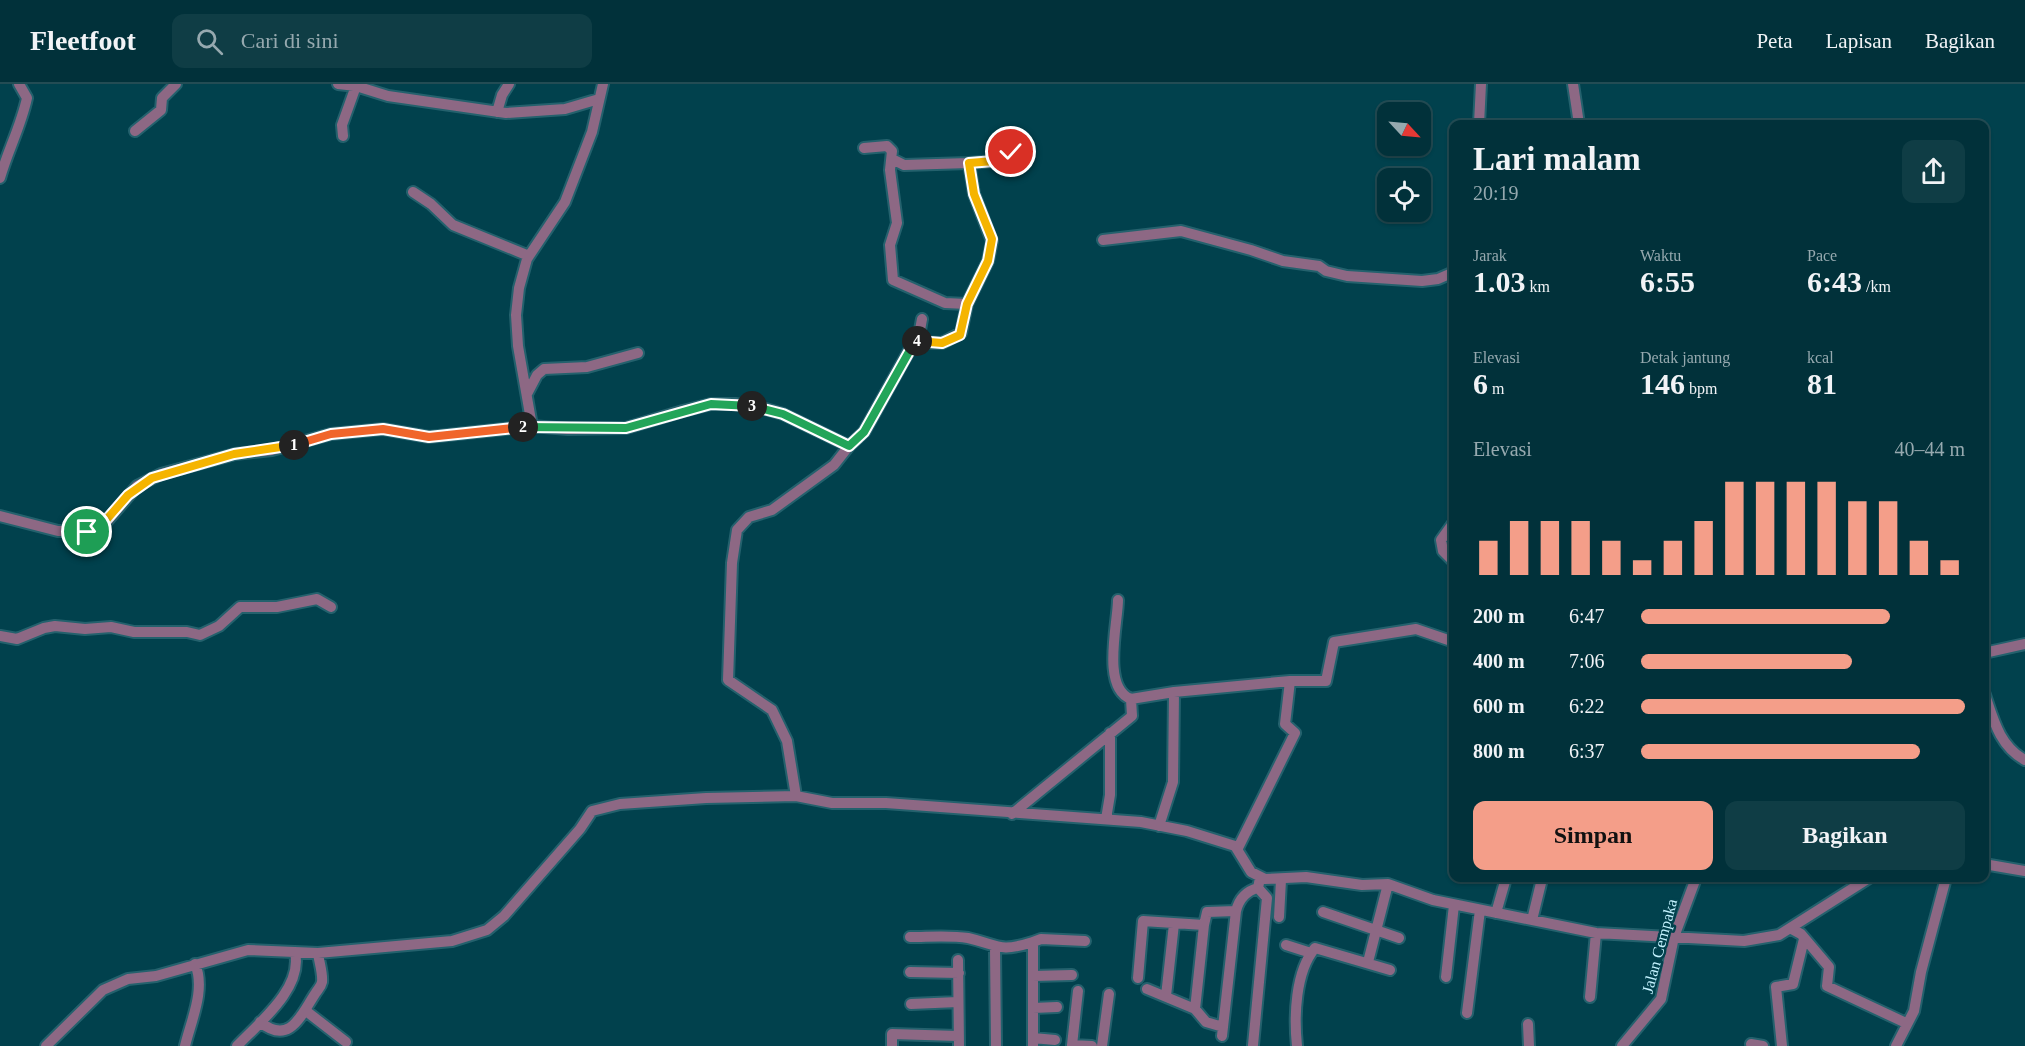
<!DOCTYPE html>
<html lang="id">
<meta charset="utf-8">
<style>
:root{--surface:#01313a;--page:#0f3d45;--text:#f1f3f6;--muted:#96a9af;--line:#234c54;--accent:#f49e89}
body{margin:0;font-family:Georgia,serif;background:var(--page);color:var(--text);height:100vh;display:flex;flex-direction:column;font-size:22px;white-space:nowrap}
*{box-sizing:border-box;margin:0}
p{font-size:20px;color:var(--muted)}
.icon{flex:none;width:33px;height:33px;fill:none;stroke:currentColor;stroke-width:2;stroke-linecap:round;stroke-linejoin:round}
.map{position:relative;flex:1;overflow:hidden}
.drawer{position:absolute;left:1449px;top:36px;width:540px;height:762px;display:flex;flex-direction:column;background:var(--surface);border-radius:12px;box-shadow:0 2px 4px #0004,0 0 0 2px var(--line)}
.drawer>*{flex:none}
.needle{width:39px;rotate:116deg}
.buttons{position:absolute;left:1377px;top:18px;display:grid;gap:12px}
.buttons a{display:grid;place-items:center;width:54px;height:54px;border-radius:12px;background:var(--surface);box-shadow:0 2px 4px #0004,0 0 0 2px var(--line);font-size:30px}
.pin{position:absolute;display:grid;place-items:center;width:51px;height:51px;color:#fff;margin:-26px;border:3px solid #fff;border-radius:50%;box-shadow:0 2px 6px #0007}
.km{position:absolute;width:30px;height:30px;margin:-15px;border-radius:50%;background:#222;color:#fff;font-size:16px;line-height:30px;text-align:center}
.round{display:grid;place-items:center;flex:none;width:63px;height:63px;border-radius:12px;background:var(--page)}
.summary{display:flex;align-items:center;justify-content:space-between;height:102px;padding:0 24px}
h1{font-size:33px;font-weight:800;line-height:45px}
.metrics{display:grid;grid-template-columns:repeat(3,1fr);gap:9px;height:102px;padding:6px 24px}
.metrics div{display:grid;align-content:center}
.metrics b{font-size:30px;font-weight:800}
.metrics small{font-size:16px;font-weight:400}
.metrics p{font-size:16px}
.chart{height:168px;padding:12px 24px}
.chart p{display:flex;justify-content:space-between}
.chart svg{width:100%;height:108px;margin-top:6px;stroke:var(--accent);stroke-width:6}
.action{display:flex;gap:12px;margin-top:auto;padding:12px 24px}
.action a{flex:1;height:69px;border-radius:12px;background:var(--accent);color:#111;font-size:24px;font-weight:800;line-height:69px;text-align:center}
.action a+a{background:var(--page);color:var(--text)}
ul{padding:0 24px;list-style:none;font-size:20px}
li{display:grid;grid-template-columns:96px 72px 1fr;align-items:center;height:45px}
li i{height:15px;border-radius:8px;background:var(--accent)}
header{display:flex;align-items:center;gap:36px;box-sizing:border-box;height:84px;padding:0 30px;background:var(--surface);border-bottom:2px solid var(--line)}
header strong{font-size:28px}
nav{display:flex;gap:33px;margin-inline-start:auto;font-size:21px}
.search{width:420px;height:54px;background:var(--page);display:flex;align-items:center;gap:15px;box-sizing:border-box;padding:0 21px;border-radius:12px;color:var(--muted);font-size:22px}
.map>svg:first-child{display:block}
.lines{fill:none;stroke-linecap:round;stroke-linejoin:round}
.minor-casing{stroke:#24616d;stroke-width:14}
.minor{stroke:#8d6884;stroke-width:10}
.split-1-casing{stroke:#fff;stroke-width:12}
.split-2-casing{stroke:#fff;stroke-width:12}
.split-3-casing{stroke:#fff;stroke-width:12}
.split-4-casing{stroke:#fff;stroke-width:12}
.split-5-casing{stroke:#fff;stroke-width:12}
.split-1{stroke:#f5b400;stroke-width:8}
.split-2{stroke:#f0652b;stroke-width:8}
.split-3{stroke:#22a559;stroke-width:8}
.split-4{stroke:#22a559;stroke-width:8}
.split-5{stroke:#f5b400;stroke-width:8}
.labels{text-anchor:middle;stroke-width:5;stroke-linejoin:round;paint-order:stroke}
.street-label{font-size:16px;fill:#c4f3ff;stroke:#01414d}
</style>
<header>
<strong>Fleetfoot</strong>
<div class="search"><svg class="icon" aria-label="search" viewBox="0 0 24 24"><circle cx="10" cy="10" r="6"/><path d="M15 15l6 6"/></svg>Cari di sini</div>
<nav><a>Peta</a><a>Lapisan</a><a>Bagikan</a></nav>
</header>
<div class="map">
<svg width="2025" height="962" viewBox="0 0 2025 962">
<rect width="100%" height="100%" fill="#01414d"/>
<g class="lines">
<g class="minor-casing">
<path id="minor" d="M338,0L356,2L388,12L506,29L565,25L599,15
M1573,0L1579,40
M497,28L502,11L509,0
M1479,40L1481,0
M135,47L161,26L162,14L176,0
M343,52L342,41L356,2
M864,64L887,62L892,67L890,86L897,139L890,161L893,196L945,219L967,220
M892,75L904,81L969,79L994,77L1011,68
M0,94C8,66 21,42 27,14L19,0
M413,108L431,120L453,141L529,172
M1103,156L1181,147L1251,166L1283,177L1319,182L1326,187L1347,192L1422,197L1438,195L1454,188
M918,257L922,235
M527,310L537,291L544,285L587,283L638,269
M532,342L518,262L516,231L519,204L527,175L565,118L592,48L603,0
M0,432L58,447H93L108,436L137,402L161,390L235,370L272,366L331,350L383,345L429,353L532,342L568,345L626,344L683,327L711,320H735L762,324L783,330L849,362
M1454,438L1441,456L1443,467L1454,478
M1118,516C1118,539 1101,604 1131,615
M0,552L17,555L44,544L55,542L85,545L111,543L134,548H187L200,551L219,542L240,523H277L317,515L331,523
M1984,569L2025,560
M1984,608C1993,634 1999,662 2025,676
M796,712L787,657L772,626L728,596L732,479L737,446L749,433L772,426L834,381L849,362L864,348L914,258L942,259L961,249L967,220L988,177L992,157L974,110L969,79
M1012,730L1132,632L1131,615L1174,608L1290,597H1326L1334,558L1416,545L1454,558
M1106,735L1110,711V649
M1159,742L1173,698L1174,608
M1238,764L1295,649L1285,640L1290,597
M1984,780L2025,787
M1323,828L1399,854
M1496,829L1506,794
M1279,833L1281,796
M1532,836L1541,799
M1790,844L1801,850L1829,883L1827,902L1906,939
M910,853C928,853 950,851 968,854C999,861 998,869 1033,858
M1286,861L1311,869
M995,864L996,962
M958,876L959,962
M1368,878L1388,800
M910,888L959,889
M1033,892L1072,891
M1446,893L1454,821
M1138,894L1143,837L1204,841
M1147,905L1195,925
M1078,907L1072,961L1092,962
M1166,912L1174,840
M1590,913L1596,849
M911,920L958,918
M1033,924L1057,923
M306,927L346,958
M1467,929L1480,826
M260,938C290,962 301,931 315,910C318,905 321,903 322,898C323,889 319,878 318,869
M1528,940L1529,962
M1223,943L1206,938L1195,925L1204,841L1207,828L1236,827
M1222,952L1236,827C1239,815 1246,807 1258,804
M1033,954L1055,956
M1751,960L1763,962
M1253,961L1267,814L1258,804L1260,794
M46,962L103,906L128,895L156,892L248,866L318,869L452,857L487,846L504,832L580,745L592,727L620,720L706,714L796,712L832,719H886L1141,738L1187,747L1235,762L1251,788L1265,795L1306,793L1362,801L1388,800L1433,816L1596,849L1744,857L1779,851L1869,794
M185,962C191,937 206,905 195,880
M237,962C259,939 303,904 295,869
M892,962V950L958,952
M1033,962V858L1041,855L1085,857
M1102,962L1109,910
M1297,962C1294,933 1295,888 1315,864L1390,886
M1622,962L1661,915L1674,853L1696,794
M1782,962L1776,903L1793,900L1804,855
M1896,962L1914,927L1921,888L1946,794"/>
</g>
<use href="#minor" class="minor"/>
</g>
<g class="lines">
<g class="split-1-casing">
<path id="split-1" d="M87,448L100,443L128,411L152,394L234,370L294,361"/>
</g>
<g class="split-2-casing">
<path id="split-2" d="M294,361L331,350L383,345L429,353L523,343"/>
</g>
<g class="split-3-casing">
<path id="split-3" d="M523,343L626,344L711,320L752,322"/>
</g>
<g class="split-4-casing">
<path id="split-4" d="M752,322L783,330L849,362L864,348L914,259L917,257"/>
</g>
<g class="split-5-casing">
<path id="split-5" d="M917,257L942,259L960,251L967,220L988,177L992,155L974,110L969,79L994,77L1011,68"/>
</g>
<use href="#split-1" class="split-1"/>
<use href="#split-2" class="split-2"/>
<use href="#split-3" class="split-3"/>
<use href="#split-4" class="split-4"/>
<use href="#split-5" class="split-5"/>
</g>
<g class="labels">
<g class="street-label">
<text transform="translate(1659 862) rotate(-75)" y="6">Jalan Cempaka</text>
</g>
</g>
</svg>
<div class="buttons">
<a><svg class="needle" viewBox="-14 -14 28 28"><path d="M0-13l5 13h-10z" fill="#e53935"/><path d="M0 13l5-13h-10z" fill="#96a9af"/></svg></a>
<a><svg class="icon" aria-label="locate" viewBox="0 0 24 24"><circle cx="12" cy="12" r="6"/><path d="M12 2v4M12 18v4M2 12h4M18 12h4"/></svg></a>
</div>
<div class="pin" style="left:87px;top:448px;background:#1e9e55"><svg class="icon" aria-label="arrive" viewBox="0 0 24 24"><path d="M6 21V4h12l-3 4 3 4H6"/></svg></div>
<div class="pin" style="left:1011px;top:68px;background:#d93025"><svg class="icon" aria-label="check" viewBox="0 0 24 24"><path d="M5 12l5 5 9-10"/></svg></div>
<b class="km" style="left:294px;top:361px">1</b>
<b class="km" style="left:523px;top:343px">2</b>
<b class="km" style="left:752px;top:322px">3</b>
<b class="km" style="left:917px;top:257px">4</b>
<section class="drawer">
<div class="summary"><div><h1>Lari malam</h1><p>20:19</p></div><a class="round"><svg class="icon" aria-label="share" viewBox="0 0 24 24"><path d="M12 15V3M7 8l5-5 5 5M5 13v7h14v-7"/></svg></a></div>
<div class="metrics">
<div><p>Jarak</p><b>1.03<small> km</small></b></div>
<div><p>Waktu</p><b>6:55</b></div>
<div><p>Pace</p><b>6:43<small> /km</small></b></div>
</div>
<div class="metrics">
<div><p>Elevasi</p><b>6<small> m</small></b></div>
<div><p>Detak jantung</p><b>146<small> bpm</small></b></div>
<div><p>kcal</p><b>81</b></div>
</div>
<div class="chart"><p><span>Elevasi</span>40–44 m</p>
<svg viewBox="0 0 160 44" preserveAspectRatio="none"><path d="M5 44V30M15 44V22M25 44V22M35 44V22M45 44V30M55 44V38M65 44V30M75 44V22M85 44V6M95 44V6M105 44V6M115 44V6M125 44V14M135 44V14M145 44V30M155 44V38"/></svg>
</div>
<ul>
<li><b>200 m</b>6:47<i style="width:77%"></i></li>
<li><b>400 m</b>7:06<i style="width:65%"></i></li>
<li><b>600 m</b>6:22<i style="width:100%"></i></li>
<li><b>800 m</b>6:37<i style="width:86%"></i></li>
</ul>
<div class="action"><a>Simpan</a><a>Bagikan</a></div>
</section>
</div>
